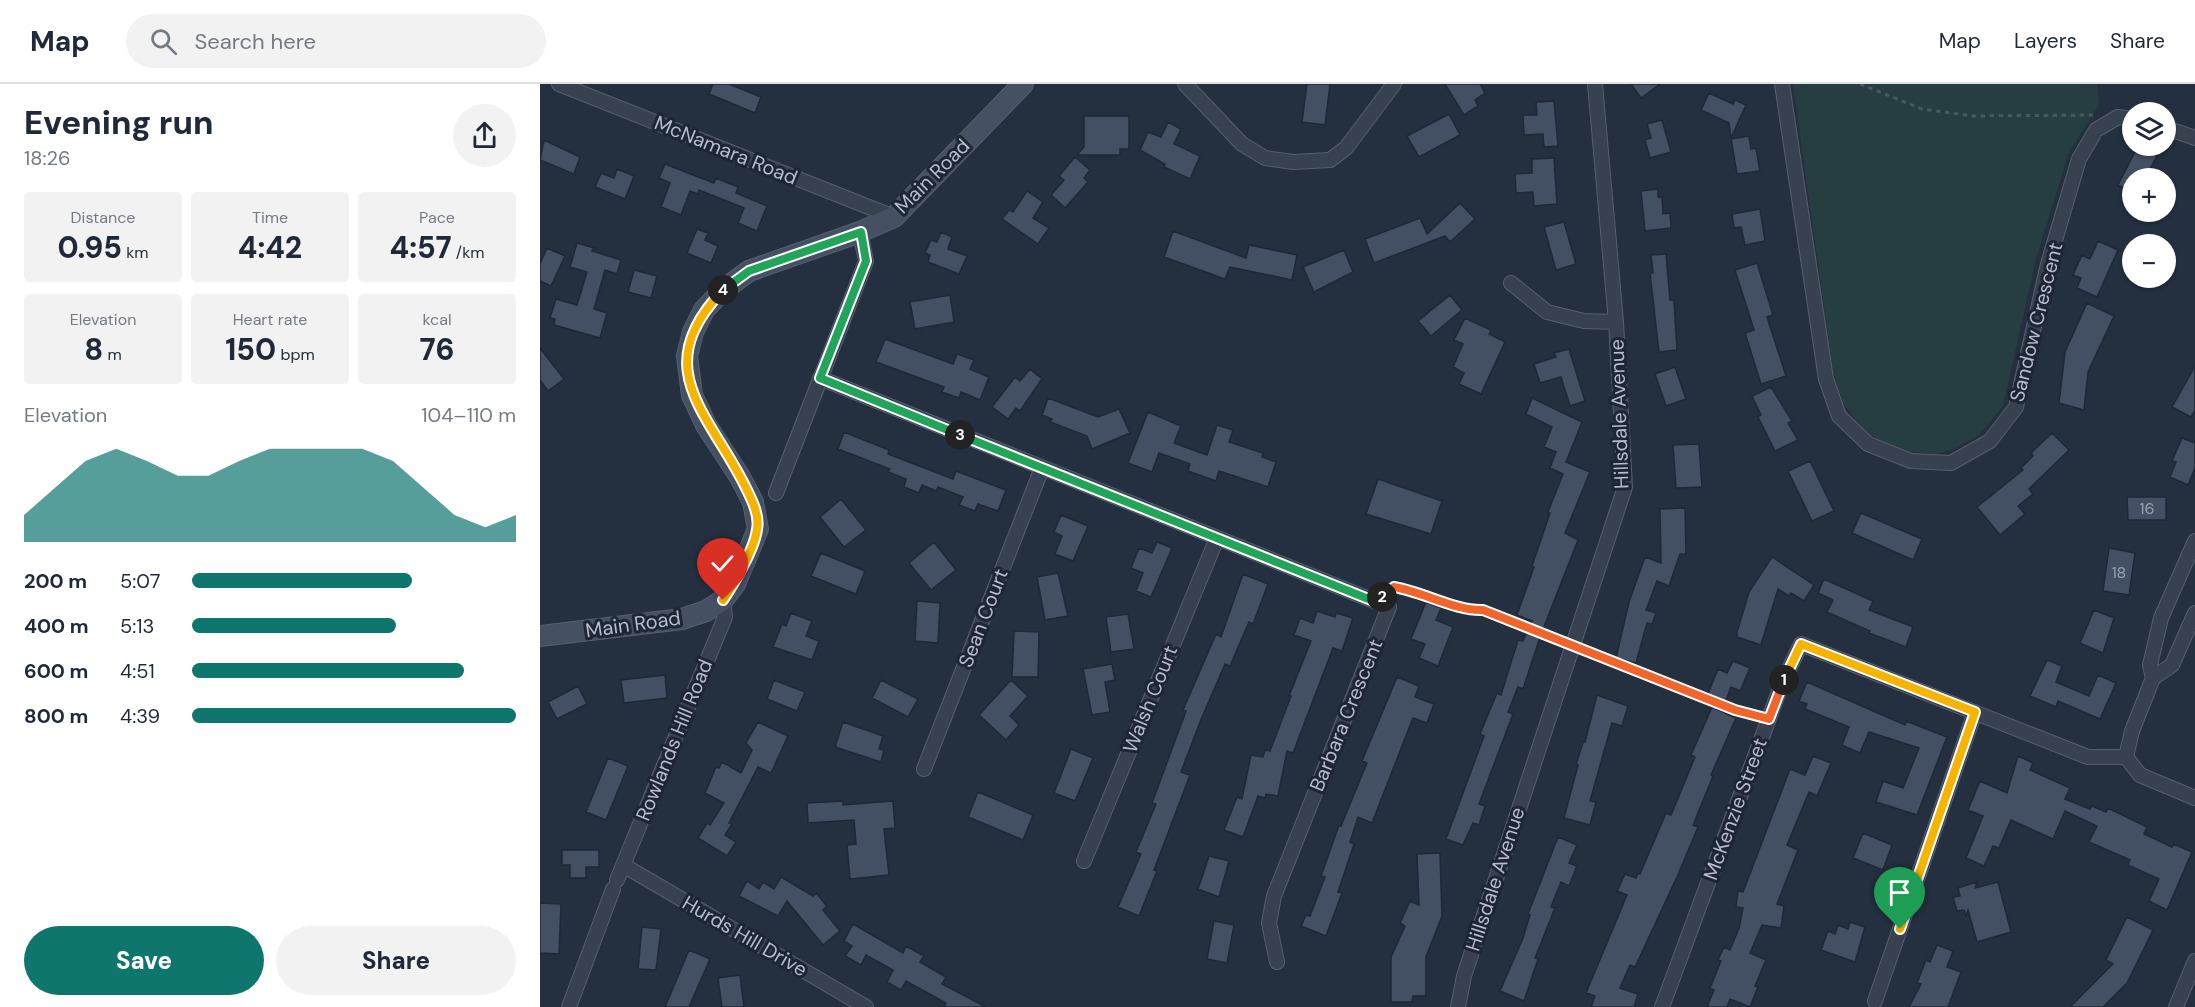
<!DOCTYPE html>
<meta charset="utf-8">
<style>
:root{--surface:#fff;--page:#f2f2f3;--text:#1f2937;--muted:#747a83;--line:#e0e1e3;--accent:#0f766e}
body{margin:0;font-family:"DM Sans",sans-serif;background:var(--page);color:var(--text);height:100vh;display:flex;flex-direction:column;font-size:22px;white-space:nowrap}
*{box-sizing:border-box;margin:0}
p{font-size:20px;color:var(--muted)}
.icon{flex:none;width:33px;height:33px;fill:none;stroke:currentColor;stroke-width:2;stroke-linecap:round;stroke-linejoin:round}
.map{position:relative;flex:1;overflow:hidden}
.sheet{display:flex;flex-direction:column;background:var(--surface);width:540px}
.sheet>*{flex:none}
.tools{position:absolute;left:1582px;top:18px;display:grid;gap:12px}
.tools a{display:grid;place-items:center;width:54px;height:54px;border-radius:50%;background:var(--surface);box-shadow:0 2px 4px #0004;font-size:30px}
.pin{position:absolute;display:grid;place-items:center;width:51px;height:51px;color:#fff;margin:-62px -26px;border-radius:50% 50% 50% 0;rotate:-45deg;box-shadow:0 0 6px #0007}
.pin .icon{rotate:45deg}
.km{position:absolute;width:30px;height:30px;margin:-15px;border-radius:50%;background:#222;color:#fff;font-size:16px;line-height:30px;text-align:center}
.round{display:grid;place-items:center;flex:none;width:63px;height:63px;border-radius:32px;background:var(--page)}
.summary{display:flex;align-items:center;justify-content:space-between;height:102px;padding:0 24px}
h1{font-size:33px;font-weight:800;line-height:45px}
.metrics{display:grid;grid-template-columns:repeat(3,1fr);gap:9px;height:102px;padding:6px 24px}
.metrics div{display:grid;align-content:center;border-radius:6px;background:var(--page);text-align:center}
.metrics b{font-size:30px;font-weight:800}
.metrics small{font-size:16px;font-weight:400}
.metrics p{font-size:16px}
.chart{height:168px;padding:12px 24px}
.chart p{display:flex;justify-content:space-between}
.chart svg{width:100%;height:108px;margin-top:6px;fill:var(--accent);opacity:.7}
.action{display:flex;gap:12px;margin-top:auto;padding:12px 24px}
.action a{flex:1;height:69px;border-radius:36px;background:var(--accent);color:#fff;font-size:24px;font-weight:800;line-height:69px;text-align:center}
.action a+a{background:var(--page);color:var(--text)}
ul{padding:0 24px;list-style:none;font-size:20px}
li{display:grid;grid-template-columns:96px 72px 1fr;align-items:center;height:45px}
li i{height:15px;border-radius:8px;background:var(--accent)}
header{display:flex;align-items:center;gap:36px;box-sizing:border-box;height:84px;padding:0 30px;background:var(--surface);border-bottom:2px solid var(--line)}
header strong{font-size:28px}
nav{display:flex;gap:33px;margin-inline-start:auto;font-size:21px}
.search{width:420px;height:54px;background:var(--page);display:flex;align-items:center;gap:15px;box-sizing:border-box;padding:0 21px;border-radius:33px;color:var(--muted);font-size:22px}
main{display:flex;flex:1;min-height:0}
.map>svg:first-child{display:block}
.green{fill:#263d41}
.building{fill:#434f62;stroke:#1f2837;stroke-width:1.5}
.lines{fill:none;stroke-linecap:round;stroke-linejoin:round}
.minor-casing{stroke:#565f6e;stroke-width:16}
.secondary-casing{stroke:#565f6e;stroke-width:22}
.path{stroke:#445a5e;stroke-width:3;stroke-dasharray:4.5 4.5;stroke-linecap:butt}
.minor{stroke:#384150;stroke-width:14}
.secondary{stroke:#465063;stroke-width:20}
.split-1-casing{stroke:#fff;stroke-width:12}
.split-2-casing{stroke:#fff;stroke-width:12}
.split-3-casing{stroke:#fff;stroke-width:12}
.split-4-casing{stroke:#fff;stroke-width:12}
.split-5-casing{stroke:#fff;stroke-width:12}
.split-1{stroke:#f5b400;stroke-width:8}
.split-2{stroke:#f0652b;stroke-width:8}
.split-3{stroke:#22a559;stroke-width:8}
.split-4{stroke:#22a559;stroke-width:8}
.split-5{stroke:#f5b400;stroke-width:8}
.labels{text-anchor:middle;stroke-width:6;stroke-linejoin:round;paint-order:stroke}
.number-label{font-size:16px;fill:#98a1b1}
.street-label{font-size:20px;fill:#b5bccb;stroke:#1d2635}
</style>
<header>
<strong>Map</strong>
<div class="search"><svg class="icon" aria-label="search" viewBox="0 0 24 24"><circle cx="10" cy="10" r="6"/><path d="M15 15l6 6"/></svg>Search here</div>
<nav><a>Map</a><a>Layers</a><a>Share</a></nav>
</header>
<main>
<section class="sheet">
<div class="summary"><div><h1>Evening run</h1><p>18:26</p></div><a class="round"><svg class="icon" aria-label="share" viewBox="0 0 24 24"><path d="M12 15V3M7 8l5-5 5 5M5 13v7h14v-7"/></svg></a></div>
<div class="metrics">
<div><p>Distance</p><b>0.95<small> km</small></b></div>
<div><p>Time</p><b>4:42</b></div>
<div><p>Pace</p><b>4:57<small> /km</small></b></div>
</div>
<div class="metrics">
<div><p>Elevation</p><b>8<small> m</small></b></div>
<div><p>Heart rate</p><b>150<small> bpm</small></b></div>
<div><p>kcal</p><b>76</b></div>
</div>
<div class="chart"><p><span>Elevation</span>104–110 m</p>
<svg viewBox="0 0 160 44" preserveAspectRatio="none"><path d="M0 44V33L10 22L20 11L30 6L40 11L50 17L60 17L70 11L80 6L90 6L100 6L110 6L120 11L130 22L140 33L150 38L160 33V44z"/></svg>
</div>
<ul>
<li><b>200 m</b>5:07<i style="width:68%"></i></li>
<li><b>400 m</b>5:13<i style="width:63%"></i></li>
<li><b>600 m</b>4:51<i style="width:84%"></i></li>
<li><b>800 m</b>4:39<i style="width:100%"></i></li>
</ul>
<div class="action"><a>Save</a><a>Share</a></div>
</section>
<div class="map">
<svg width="1655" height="923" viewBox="0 0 1655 923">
<rect width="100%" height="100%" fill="#242f40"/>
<path class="green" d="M1253,0H1557L1559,21L1529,68L1496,175L1463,322L1439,351L1414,365L1396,370L1368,367L1337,355L1323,345L1303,319L1293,288Z"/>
<path class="building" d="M173,0H189L221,13L215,29L169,10Z
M767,0H790L785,41L762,38Z
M905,0H940L945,9L935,16L938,22L924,31Z
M1091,0H1120L1101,14Z
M1169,9L1193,20L1195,16L1206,21L1191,54L1189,39L1161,26Z
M1014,17L1018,62L1004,63L1003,50L984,51L983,31H997L996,18Z
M909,30L920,51L879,73L867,52Z
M544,32H589V65H580V71H537L544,63Z
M1122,36L1131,68L1110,74L1105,56L1111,54L1107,40Z
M628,38L641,45L634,60L660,72L650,95L624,83L625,80L600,66L608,48L621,53Z
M1209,52L1211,65L1216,64L1220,87L1197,90L1191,55Z
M4,56L40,73L34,90L0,76Z
M1598,62L1617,72L1605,94H1593V109L1578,101Z
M535,73L550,86L544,94L548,98L525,124L511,111L524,96L519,92Z
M1014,74L1017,120L994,122L993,108L976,109L975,90L992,89V75Z
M125,80L174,99L176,94L198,103L196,109L227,122L217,147L198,139L204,124L159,106L158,110L150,107L141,131L121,123L130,99L119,94Z
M77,85L94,92L85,115L55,103L61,89L74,94Z
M1118,105V113H1122L1123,130L1130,129L1131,144L1105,147L1101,107Z
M487,107L503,118L493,134L509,144L498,160L462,135L469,126L473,128Z
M920,119L935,135L910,158L905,152L834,179L825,155L880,134L887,150Z
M1220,125L1225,157L1205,161L1201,143L1194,144L1192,130Z
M1024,138L1036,180L1016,186L1004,143Z
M157,145L168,149L165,156L178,162L171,179L147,169Z
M633,147L706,174L709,161L757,171L752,196L690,183L685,195L624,173Z
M401,148L412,153L408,165L427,172L419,190L388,178L390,171L385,169L391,156L397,158Z
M1558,157L1578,166L1557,213L1537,204L1541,194L1533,191L1542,171L1550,175Z
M37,159L54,164L52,167L81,176L77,190L65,186L54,225L67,229L60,254L14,241L15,235L10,234L16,215L37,221L47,188L30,183Z
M7,164L25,172L11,202L0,197V180Z
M804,166L813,188L774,208L763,183Z
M1126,170L1130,216H1134L1137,266L1119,268L1110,189H1113L1111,171Z
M1217,179L1233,231L1227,233L1246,292L1221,300L1205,249L1214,246L1195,186Z
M94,186L117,192L111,214L88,208Z
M410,211L414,238L375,245L370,218Z
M910,211L922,226L891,252L878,237Z
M1547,219L1574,232L1548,288L1544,326L1519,319L1525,268Z
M925,234L951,246L949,250L965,258L941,310L919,300L924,289L913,283L923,260L914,256Z
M345,255L413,280L417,270L434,276L430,285L449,293L440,316L421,308L419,314L402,308L404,303L336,278Z
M0,264L24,295L8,307L0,296Z
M1029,265L1045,317L1030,322L1021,293L1000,299L994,280L1016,273L1014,269Z
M1655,282V326L1651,333L1632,323Z
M1135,283L1146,315L1126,322L1115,290Z
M490,285L502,295L480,327L476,324L468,335L452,323L475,293L480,297Z
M1231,303L1252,337L1248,339L1258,356L1235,367L1218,333L1221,331L1212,312Z
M508,314L558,333L579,325L590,349L552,365L547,352L510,338L512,335L502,331Z
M992,314L1042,338L1026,378L1050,388L1025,449L1038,456L1000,553L983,605L978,603L968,628L973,630L939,720L945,722L939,741L933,739L923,761L906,755L944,652L940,650L957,609L961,611L978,556L983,557L992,537L977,531L994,483L992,482L1010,429L1008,428L1023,390L1010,384L1016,368L1004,363L1012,343L986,330Z
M608,328L641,342L634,359L667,371L677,341L693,346L689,358L723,369L722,373L736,378L728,403L679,387L676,397L648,387L650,380L619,369L612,388L588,379Z
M304,348L349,366L348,370L413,395L416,387L466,406L458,427L438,420L435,427L419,421L423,413L398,403L396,407L382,401L379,409L364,403L366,395L348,388L350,385L298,365Z
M1512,349L1529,366L1489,405L1493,410L1478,422L1485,430L1460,451L1437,423L1483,386L1481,384L1493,372L1491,369Z
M1642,354L1655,359V384L1648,401L1630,393L1636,378L1632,377Z
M1159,360L1162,403L1136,404L1133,361Z
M1270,377L1294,427L1272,437L1248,387Z
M838,395L902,417L891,450L826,430Z
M1587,413H1626V436H1588Z
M301,415L326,446L304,463L280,433Z
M1145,424L1146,470H1140L1129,502L1117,497L1106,526L1116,529L1112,540L1107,539L1096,579L1076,574L1089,518L1105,473L1121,479L1120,425Z
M1321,429L1382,455L1373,476L1312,449Z
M521,431L548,442L533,477L515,470L522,452L514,448Z
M394,458L416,486L391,506L369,479Z
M617,458L632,464L611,513L596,507L603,489L591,484L599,464L612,469Z
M1569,464L1595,469L1589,511L1563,507Z
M281,469L325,487L316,510L271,492Z
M1232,473L1274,501L1264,517L1251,509L1249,512L1238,505L1221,561L1197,553V548L1209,508Z
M518,489L528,532L505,536L497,493Z
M703,490L728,500L713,540L709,538L690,582L685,580L660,638L641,688L650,691L614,786L617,787L599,832L578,823L601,770L596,768L616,720L612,719L646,627L643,626L676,550L681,553Z
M1284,495L1333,517L1329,526L1373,543L1366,563L1329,549L1330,547L1287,528L1293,516L1278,509Z
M377,517L400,519L398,559L375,557Z
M886,518L901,524L896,536L913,543L898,582L879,574L885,560L871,555Z
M1554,526L1574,534L1563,569L1540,559Z
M777,527L795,533L796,529L813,534L802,567L793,564L753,669L747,667L738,712L726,710L725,714L718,712L703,753L684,746L697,713L702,715L711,671L723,673L725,666L730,667L751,612H749L771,557L754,551L760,534L773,539Z
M251,529L272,537L266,552L279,557L272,576L233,563L242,540L246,542Z
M588,530L594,565L571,568L566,533Z
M474,547L499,548L498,593H472Z
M1507,576L1522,582L1516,598L1549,612L1558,591L1576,599L1560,635L1518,617L1516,623L1490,612Z
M1193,577L1210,584L1200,607L1191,603L1185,619L1167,612L1178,585L1187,589Z
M572,580L575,596L565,598L570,628L552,631L543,585Z
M125,591L127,614L84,619L81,596Z
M857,593L879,602L875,613L894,620L887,639L873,634L832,739L818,733L810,758L814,760L798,808L802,809L786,852L761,842L766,831L770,832L785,793L781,792L799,741L801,742L827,679L822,677Z
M234,596L265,608L257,627L227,615Z
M341,596L378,615L368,633L332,614Z
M471,596L488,612L470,632L479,641L466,656L439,631Z
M1267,598L1365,641L1366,637L1407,653L1377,731L1336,718L1343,697L1363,704L1379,664L1329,648L1320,669L1302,661L1309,643L1265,625L1267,620L1259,617Z
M38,602L47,620L17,635L8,618Z
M1057,611L1088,622L1082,642L1072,639L1050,717L1056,718L1050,741L1024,734L1038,681H1036L1043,658H1045Z
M1172,623L1196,634L1171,691L1173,692L1153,741L1158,743L1137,793L1095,883L1090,881L1080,904L1098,910L1094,923H1051L1055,912L1046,909L1087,811L1077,807L1085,790L1096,794L1098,789L1100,790L1126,729L1131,731L1155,673L1151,671Z
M218,638L248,652L231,689L218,683L189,739L192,740L185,751L196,758L187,772L158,754L167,739L170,741L184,719L165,709L176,683L179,684L182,678L201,689L212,666L206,659Z
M303,638L343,652L339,665L344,666L341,678L295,663Z
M531,665L553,674L535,717L514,709Z
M1273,672L1291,679L1277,712L1269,708L1247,761L1258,766L1237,820L1244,822L1241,844L1222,841L1210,869L1226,876L1215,902L1218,903L1210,923L1190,915L1187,923H1167L1174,906L1170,904L1181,877L1178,876L1184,863L1190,866L1199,844L1203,824L1196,823L1198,807L1203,808L1250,685L1265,691Z
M1478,672L1493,679L1490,686L1530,704L1525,715L1550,725L1552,722L1566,728L1568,724L1607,743L1604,750L1632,763L1634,760L1652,768L1627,826L1609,817L1619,795L1588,781L1590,776L1549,758L1557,742L1525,727L1513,755L1471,736L1459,764L1453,762L1444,782L1426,774L1443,732L1428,726L1440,697L1467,709Z
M68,674L88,682L66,736L46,728Z
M438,708L493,731L483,756L428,733Z
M303,717V721L353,717L355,744L344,745L349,791L310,795L307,761L316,760L314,736L268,739L267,719Z
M1323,749L1352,761L1343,786L1313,774Z
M1018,753L1037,761L1029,779L1037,782L1029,802L1021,798L1011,823L1015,824L995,874L998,875L984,917L960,907L983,854L990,831L988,830Z
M22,766H59V783H46V794H30V781H22Z
M900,769L902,832L886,873V912H873L872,918H851V873L865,842L860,839L870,817L879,821L877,770Z
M669,772L689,777L679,813L658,805Z
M241,793L273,812L276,809L287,822L283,826L300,847L283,861L247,817L238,832L199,812L207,797L219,805L223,798L234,805Z
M1437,798L1435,804L1458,798L1471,848L1437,858L1428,826L1426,832L1424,826L1417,827L1413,813L1420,812L1418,804Z
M0,819L21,820L19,870L0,869Z
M1587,833L1613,846L1587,899L1563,923H1530L1573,880L1566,876Z
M674,837L694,841L687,879L667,875Z
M1310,838L1325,843L1315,878L1281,866L1288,847L1295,850L1298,841L1308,845Z
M313,840L363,869L366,862L384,872L380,878L406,893L402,900L446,923H404L406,919L366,897L361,906L347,898L353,886L326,871L321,881L305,872L312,862L304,857Z
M102,843L121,845L116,886L98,885Z
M1397,861L1413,867L1407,883L1421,888L1408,923H1369L1381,900L1377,899L1386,876L1390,878Z
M149,866L170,875L149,923H125Z
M200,891L204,923H182L178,894Z"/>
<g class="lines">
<g class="minor-casing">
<path id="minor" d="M19,0L354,133
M645,0L702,60L725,74L753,78L790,76L806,64L854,0
M1242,0L1286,295L1299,332L1328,360L1371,377L1411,379L1450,357L1476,323L1508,180L1539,75L1556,46L1578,33L1593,35
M1626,44L1655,54
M971,199L1007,228L1044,237L1076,238
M280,294L849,523L734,812L729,839L737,878
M236,409L326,177L320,148
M1613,594L1632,581L1655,529
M1586,673L1592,647L1613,594L1610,581L1621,534L1655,457
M1586,673L1600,691L1655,714
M384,685L502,384
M544,777L677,454
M83,781L326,923
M77,796L185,533L183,516
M1335,917L1435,628
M29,923L73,805
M918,923L924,892L1085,403L1076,238L1055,0
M1122,923L1241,602L1261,560L1548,673H1586
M1636,923L1655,877"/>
</g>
<g class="secondary-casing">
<path id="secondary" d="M0,552L142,535L166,527L183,516L195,500L218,445L213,418L200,393L166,341L152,311L147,272L153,248L164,226L183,206L209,187L320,148L354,133L483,0"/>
</g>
<path class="path" d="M1320,0L1382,25L1433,32L1553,31
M849,507L854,503L877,507L928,526H943L1021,555
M1046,566L1195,626L1216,632"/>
<use href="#minor" class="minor"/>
<use href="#secondary" class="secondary"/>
</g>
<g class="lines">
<g class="split-1-casing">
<path id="split-1" d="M1244,596L1261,560L1435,628L1360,845"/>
</g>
<g class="split-2-casing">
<path id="split-2" d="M842,513L854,503C884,508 915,527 943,526L1195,626L1229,635L1244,596"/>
</g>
<g class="split-3-casing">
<path id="split-3" d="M420,351L836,518L842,513"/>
</g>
<g class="split-4-casing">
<path id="split-4" d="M183,206L209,187L321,148L326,177L280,294L420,351"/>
</g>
<g class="split-5-casing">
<path id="split-5" d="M183,516C194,500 215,464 217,445C220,431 211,414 205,402C168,328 108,284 183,206"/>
</g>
<use href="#split-1" class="split-1"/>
<use href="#split-2" class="split-2"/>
<use href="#split-3" class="split-3"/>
<use href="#split-4" class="split-4"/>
<use href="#split-5" class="split-5"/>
</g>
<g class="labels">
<g class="number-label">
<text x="1607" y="430">16</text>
<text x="1579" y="494">18</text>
</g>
<g class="street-label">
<text transform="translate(186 66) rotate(22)" y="7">McNamara Road</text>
<text transform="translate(392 92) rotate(-45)" y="7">Main Road</text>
<text transform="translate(1496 238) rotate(-76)" y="7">Sandow Crescent</text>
<text transform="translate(1079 330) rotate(-92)" y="7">Hillsdale Avenue</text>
<text transform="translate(443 534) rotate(-69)" y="7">Sean Court</text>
<text transform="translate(93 540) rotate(-8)" y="7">Main Road</text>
<text transform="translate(610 615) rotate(-68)" y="7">Walsh Court</text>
<text transform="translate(806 631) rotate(-68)" y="7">Barbara Crescent</text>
<text transform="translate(134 656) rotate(-68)" y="7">Rowlands Hill Road</text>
<text transform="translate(1195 725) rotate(-70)" y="7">McKenzie Street</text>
<text transform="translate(955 795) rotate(-72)" y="7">Hillsdale Avenue</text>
<text transform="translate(205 852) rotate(30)" y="7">Hurds Hill Drive</text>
</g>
</g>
</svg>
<div class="tools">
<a><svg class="icon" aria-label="layers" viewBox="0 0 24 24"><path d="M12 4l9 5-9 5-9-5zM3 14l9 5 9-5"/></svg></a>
<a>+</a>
<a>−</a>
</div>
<div class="pin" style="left:1360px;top:845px;background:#1e9e55"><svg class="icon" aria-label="arrive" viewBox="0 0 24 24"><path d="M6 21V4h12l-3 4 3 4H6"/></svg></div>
<div class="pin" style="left:183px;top:516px;background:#d93025"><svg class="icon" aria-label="check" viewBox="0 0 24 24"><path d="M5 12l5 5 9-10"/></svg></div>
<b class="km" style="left:1244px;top:596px">1</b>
<b class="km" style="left:842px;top:513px">2</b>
<b class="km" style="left:420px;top:351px">3</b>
<b class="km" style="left:183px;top:206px">4</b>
</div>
</main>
